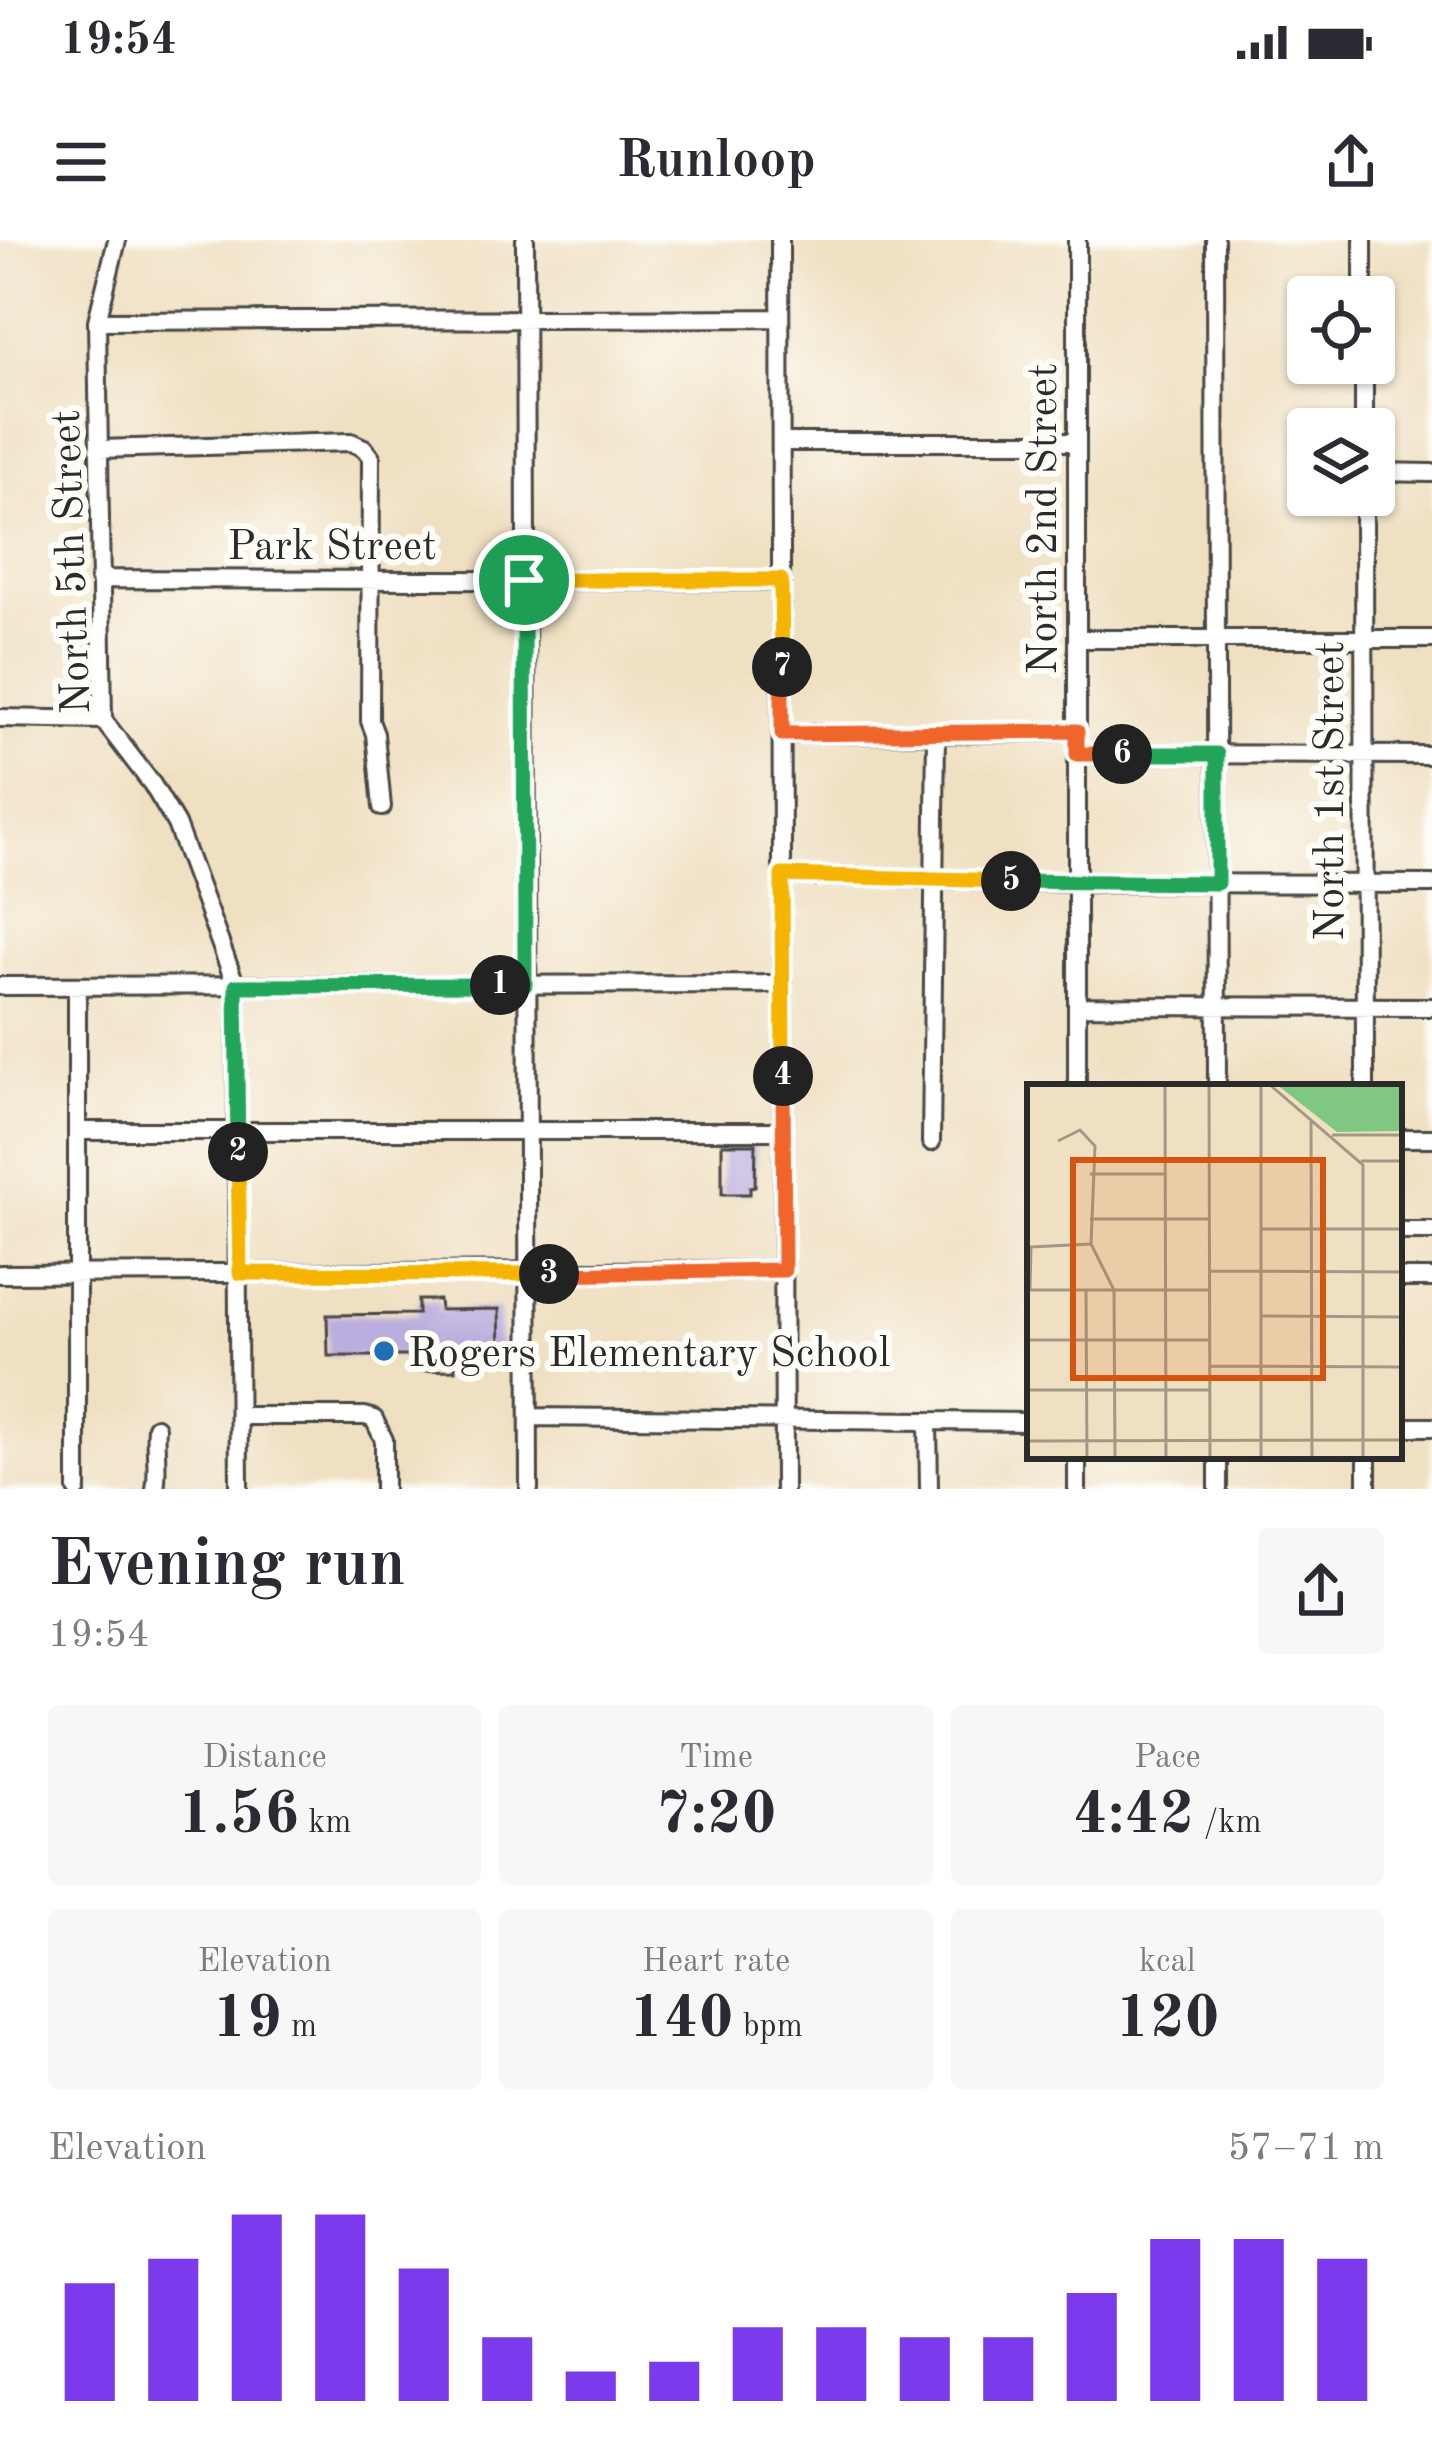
<!DOCTYPE html>
<meta charset="utf-8">
<style>
:root{--surface:#fff;--page:#f7f7f7;--text:#2b2b33;--muted:#7c7c81;--accent:#7c3aed}
body{margin:0;font-family:"Old Standard TT",serif;background:var(--page);color:var(--text);height:100vh;display:flex;flex-direction:column;font-size:45px;white-space:nowrap}
*{box-sizing:border-box;margin:0}
p{font-size:39px;color:var(--muted)}
.icon{flex:none;width:66px;height:66px;fill:none;stroke:currentColor;stroke-width:2;stroke-linecap:round;stroke-linejoin:round}
.map{position:relative;height:1249px;overflow:hidden}
.drawer{display:flex;flex-direction:column;background:var(--surface);flex:1}
.drawer>*{flex:none}
.buttons{position:absolute;left:1287px;top:36px;display:grid;gap:24px}
.buttons a{display:grid;place-items:center;width:108px;height:108px;border-radius:12px;background:var(--surface);box-shadow:0 3px 9px #0004;font-size:60px}
.pin{position:absolute;display:grid;place-items:center;width:102px;height:102px;color:#fff;margin:-51px;border:6px solid #fff;border-radius:50%;box-shadow:0 3px 12px #0007}
.km{position:absolute;width:60px;height:60px;margin:-30px;border-radius:50%;background:#222;color:#fff;font-size:33px;line-height:60px;text-align:center}
.round{display:grid;place-items:center;flex:none;width:126px;height:126px;border-radius:12px;background:var(--page)}
.head{display:flex;align-items:center;justify-content:space-between;height:204px;padding:0 48px}
h1{font-size:66px;font-weight:600;line-height:90px}
.metrics{display:grid;grid-template-columns:repeat(3,1fr);gap:18px;height:204px;padding:12px 48px}
.metrics div{display:grid;align-content:center;border-radius:12px;background:var(--page);text-align:center}
.metrics b{font-size:60px;font-weight:600}
.metrics small{font-size:33px;font-weight:400}
.metrics p{font-size:33px}
.chart{height:336px;padding:24px 48px}
.chart p{display:flex;justify-content:space-between}
.chart svg{width:100%;height:216px;margin-top:12px;stroke:var(--accent);stroke-width:6}
.status{display:flex;justify-content:space-between;align-items:center;height:84px;padding:0 60px;background:var(--surface);direction:ltr}
.status svg{height:33px;fill:currentColor}
header{display:flex;justify-content:space-between;align-items:center;height:156px;padding:0 48px;background:var(--surface);font-size:54px;font-weight:600}
.map>svg:first-child{display:block}
.building{fill:#bbadde}
.lines{fill:none;stroke-linecap:round;stroke-linejoin:round}
.minor-casing{stroke:#494642;stroke-width:22}
.minor{stroke:#fff;stroke-width:16}
.split-1-casing{stroke:#fff;stroke-width:24}
.split-2-casing{stroke:#fff;stroke-width:24}
.split-3-casing{stroke:#fff;stroke-width:24}
.split-4-casing{stroke:#fff;stroke-width:24}
.split-5-casing{stroke:#fff;stroke-width:24}
.split-6-casing{stroke:#fff;stroke-width:24}
.split-7-casing{stroke:#fff;stroke-width:24}
.split-8-casing{stroke:#fff;stroke-width:24}
.split-1{stroke:#22a559;stroke-width:15}
.split-2{stroke:#22a559;stroke-width:15}
.split-3{stroke:#f5b400;stroke-width:15}
.split-4{stroke:#f0652b;stroke-width:15}
.split-5{stroke:#f5b400;stroke-width:15}
.split-6{stroke:#22a559;stroke-width:15}
.split-7{stroke:#f0652b;stroke-width:15}
.split-8{stroke:#f5b400;stroke-width:15}
.poi-dot{fill:#1f6fb2;stroke:#fdfcf7;stroke-width:4.5}
.labels{text-anchor:middle;stroke-width:12;stroke-linejoin:round;paint-order:stroke}
.street-label{font-size:42px;fill:#2b2b2b;stroke:#fdfcf7}
.poi-label{font-size:42px;fill:#2b2b2b;stroke:#fdfcf7;text-anchor:start}
.inset-road{fill:none;stroke:#a19886;stroke-width:3}
.view{fill:#d5540f;fill-opacity:0.15;stroke:#d5540f;stroke-width:6}
.inset-edge{fill:none;stroke:#2b2b2b;stroke-width:6}
</style>
<div class="status"><b>19:54</b><svg viewBox="0 0 49 12"><path d="M0 12V9h3v3zM5 12V6h3v6zM10 12V3h3v9zM15 12V0h3v12zM26 1h20v11H26zM47 4h2v5h-2z"/></svg></div>
<header><svg class="icon" aria-label="menu" viewBox="0 0 24 24"><path d="M4 6h16M4 12h16M4 18h16"/></svg>Runloop<svg class="icon" aria-label="share" viewBox="0 0 24 24"><path d="M12 15V3M7 8l5-5 5 5M5 13v7h14v-7"/></svg></header>
<div class="map">
<svg width="1432" height="1249" viewBox="0 0 1432 1249">
<rect width="100%" height="100%" fill="#fdfcf7"/>
<filter id="ink" filterUnits="userSpaceOnUse"><feTurbulence type="fractalNoise" baseFrequency=".00833" numOctaves="2"/><feDisplacementMap in="SourceGraphic" scale="24" xChannelSelector="R" yChannelSelector="G"/><feConvolveMatrix kernelMatrix="1 2 1 2 8 2 1 2 1" color-interpolation-filters="sRGB"/></filter>
<filter id="wash" filterUnits="userSpaceOnUse"><feTurbulence type="fractalNoise" baseFrequency=".004" numOctaves="4" result="noise"/><feDisplacementMap in="SourceGraphic" scale="48" xChannelSelector="R" yChannelSelector="G"/><feGaussianBlur stdDeviation="2.7" result="paint"/><feColorMatrix in="noise" values="0 0 0 0 0 0 0 0 0 0 0 0 0 0 0 0 0 1.4 0 .05"/><feComposite in="paint" operator="in"/></filter>
<g filter="url(#wash)">
<rect width="100%" height="100%" fill="#f0e0c2"/>
<g id="blocks">
<path class="building" d="M722,904H756L755,946L750,947V954H722Z
M418,1060H439L440,1070L499,1069L500,1112H455V1130L417,1131V1116H328L327,1075L418,1074Z"/>
</g>
</g>
<g filter="url(#ink)">
<use href="#blocks" fill-opacity="0" stroke="#494642" stroke-width="3"/>
<g class="lines">
<g class="minor-casing">
<path id="minor" d="M117,0L97,81L103,480L152,544L176,584L236,746L239,1249
M525,0L529,1249
M780,0L784,1249
M1215,0L1217,847
M1363,0V57
M97,81L780,78
M1364,123V189
M781,202H1077
M98,209L351,202L364,208L371,217L370,481L375,494L382,567
M1374,232L1432,233
M1364,255L1365,847
M99,339L781,341
M1077,399H1432
M0,478L103,480
M782,494H936L931,902
M936,494L1077,491
M1077,514L1432,515
M782,635L1077,643L1432,644
M0,746L783,744
M77,746V1249
M1077,766L1432,767
M1077,847V0
M77,891H783
M1399,898H1432
M1399,991H1432
M0,1034L783,1030
M1399,1038H1432
M239,1176H365L374,1179L384,1200V1249
M529,1177L1030,1182
M928,1181L929,1249
M1399,1187H1432
M1077,1216V1249
M1218,1216V1249
M1367,1216V1249
M155,1249C159,1227 154,1208 156,1187"/>
</g>
<use href="#minor" class="minor"/>
</g>
</g>
<g class="lines" filter="url(#ink)">
<g class="split-1-casing">
<path id="split-1" d="M500,745H525L524,340"/>
</g>
<g class="split-2-casing">
<path id="split-2" d="M238,912L236,746L500,745"/>
</g>
<g class="split-3-casing">
<path id="split-3" d="M238,912L240,1033L549,1034"/>
</g>
<g class="split-4-casing">
<path id="split-4" d="M549,1034L784,1030L783,836"/>
</g>
<g class="split-5-casing">
<path id="split-5" d="M783,836L782,635L1011,641"/>
</g>
<g class="split-6-casing">
<path id="split-6" d="M1011,641L1217,643V514H1122"/>
</g>
<g class="split-7-casing">
<path id="split-7" d="M782,427V494L1077,491V514H1122"/>
</g>
<g class="split-8-casing">
<path id="split-8" d="M524,340H781L782,427"/>
</g>
<use href="#split-1" class="split-1"/>
<use href="#split-2" class="split-2"/>
<use href="#split-3" class="split-3"/>
<use href="#split-4" class="split-4"/>
<use href="#split-5" class="split-5"/>
<use href="#split-6" class="split-6"/>
<use href="#split-7" class="split-7"/>
<use href="#split-8" class="split-8"/>
</g>
<circle class="poi-dot" cx="384" cy="1111" r="12"/>
<g class="labels">
<g class="street-label">
<text transform="translate(1041 279) rotate(-90)" y="15">North 2nd Street</text>
<text x="332" y="319">Park Street</text>
<text transform="translate(69 322) rotate(-92)" y="15">North 5th Street</text>
<text transform="translate(1328 551) rotate(-90)" y="15">North 1st Street</text>
</g>
<g class="poi-label">
<text x="408" y="1126">Rogers Elementary School</text>
</g>
</g>
<g transform="translate(1027 844)">
<rect width="375" height="375" fill="#f0e0c2"/>
<path d="M249,0H375V47L310,48Z" fill="#80c782"/>
<path class="inset-road" d="M138,0L139,375M182,0L183,375M234,0V375M242,0L336,81V375M284,36L285,375M305,51H375M31,57L53,46L68,62L64,160L87,206L88,375M334,77H375M63,90H138M63,135H182M234,145H375M183,187L375,188M0,206H183M3,206L4,163L64,160M59,206L60,375M234,232L375,233M0,256H183M183,282L375,283M0,306H183M0,357L375,356"/>
<path class="view" d="M46,76H296V294H46Z"/>
<rect width="375" height="375" class="inset-edge"/>
</g>
</svg>
<div class="buttons">
<a><svg class="icon" aria-label="locate" viewBox="0 0 24 24"><circle cx="12" cy="12" r="6"/><path d="M12 2v4M12 18v4M2 12h4M18 12h4"/></svg></a>
<a><svg class="icon" aria-label="layers" viewBox="0 0 24 24"><path d="M12 4l9 5-9 5-9-5zM3 14l9 5 9-5"/></svg></a>
</div>
<div class="pin" style="left:524px;top:340px;background:#1e9e55"><svg class="icon" aria-label="arrive" viewBox="0 0 24 24"><path d="M6 21V4h12l-3 4 3 4H6"/></svg></div>
<b class="km" style="left:500px;top:745px">1</b>
<b class="km" style="left:238px;top:912px">2</b>
<b class="km" style="left:549px;top:1034px">3</b>
<b class="km" style="left:783px;top:836px">4</b>
<b class="km" style="left:1011px;top:641px">5</b>
<b class="km" style="left:1122px;top:514px">6</b>
<b class="km" style="left:782px;top:427px">7</b>
</div>
<section class="drawer">
<div class="head"><div><h1>Evening run</h1><p>19:54</p></div><a class="round"><svg class="icon" aria-label="share" viewBox="0 0 24 24"><path d="M12 15V3M7 8l5-5 5 5M5 13v7h14v-7"/></svg></a></div>
<div class="metrics">
<div><p>Distance</p><b>1.56<small> km</small></b></div>
<div><p>Time</p><b>7:20</b></div>
<div><p>Pace</p><b>4:42<small> /km</small></b></div>
</div>
<div class="metrics">
<div><p>Elevation</p><b>19<small> m</small></b></div>
<div><p>Heart rate</p><b>140<small> bpm</small></b></div>
<div><p>kcal</p><b>120</b></div>
</div>
<div class="chart"><p><span>Elevation</span>57–71 m</p>
<svg viewBox="0 0 160 44" preserveAspectRatio="none"><path d="M5 44V20M15 44V15M25 44V6M35 44V6M45 44V17M55 44V31M65 44V38M75 44V36M85 44V29M95 44V29M105 44V31M115 44V31M125 44V22M135 44V11M145 44V11M155 44V15"/></svg>
</div>
</section>
